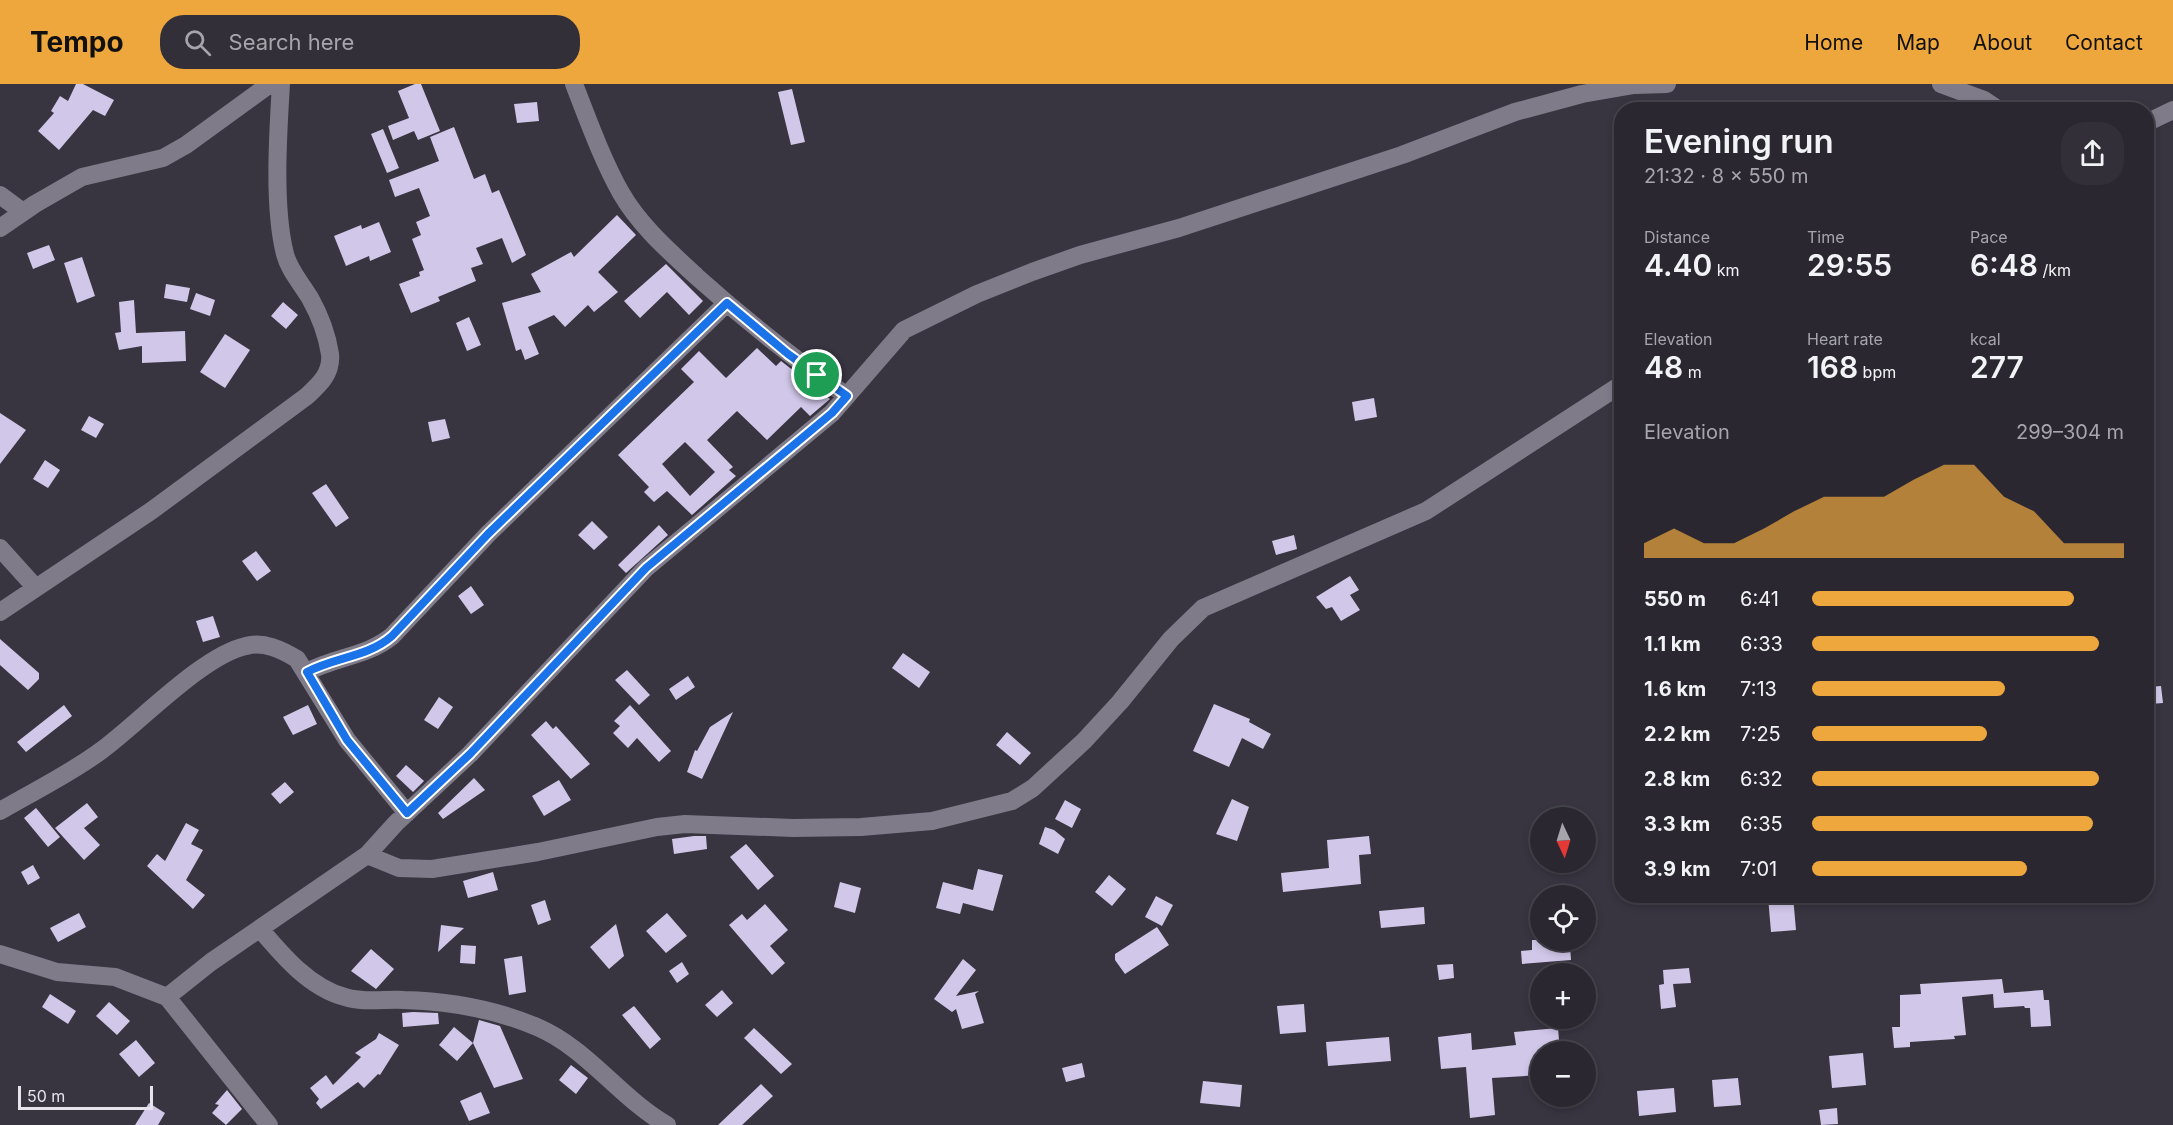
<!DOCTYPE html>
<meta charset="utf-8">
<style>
:root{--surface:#2a2730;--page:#322f38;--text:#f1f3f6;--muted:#a5a5ab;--line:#46444c;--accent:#eea73d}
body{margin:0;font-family:Inter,sans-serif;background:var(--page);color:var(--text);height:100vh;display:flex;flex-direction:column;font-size:22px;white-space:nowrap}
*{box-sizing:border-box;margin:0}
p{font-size:20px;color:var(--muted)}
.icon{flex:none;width:33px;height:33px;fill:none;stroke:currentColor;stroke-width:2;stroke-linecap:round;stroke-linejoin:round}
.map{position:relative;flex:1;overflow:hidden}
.details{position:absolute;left:1614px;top:18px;width:540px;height:801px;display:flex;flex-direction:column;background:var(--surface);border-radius:24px;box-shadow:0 3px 9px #0003,0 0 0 2px var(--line)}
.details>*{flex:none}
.needle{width:39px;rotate:176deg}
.buttons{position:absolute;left:1530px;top:723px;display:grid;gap:12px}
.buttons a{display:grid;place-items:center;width:66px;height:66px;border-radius:50%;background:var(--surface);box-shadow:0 3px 9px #0003,0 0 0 2px var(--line);font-size:30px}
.scale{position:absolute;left:18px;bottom:15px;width:135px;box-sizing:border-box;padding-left:6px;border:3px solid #e5e3eb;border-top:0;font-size:16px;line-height:21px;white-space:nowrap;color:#e5e3eb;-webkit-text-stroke:4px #383440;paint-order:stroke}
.pin{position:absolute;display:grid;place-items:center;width:51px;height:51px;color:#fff;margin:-26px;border:3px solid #fff;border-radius:50%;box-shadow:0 2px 6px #0007}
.round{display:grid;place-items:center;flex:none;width:63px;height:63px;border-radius:24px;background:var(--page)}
.overview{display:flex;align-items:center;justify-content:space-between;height:102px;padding:0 30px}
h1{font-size:33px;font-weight:600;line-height:45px}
.metrics{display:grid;grid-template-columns:repeat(3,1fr);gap:9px;height:102px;padding:6px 30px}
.metrics div{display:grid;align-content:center}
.metrics b{font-size:30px;font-weight:600}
.metrics small{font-size:16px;font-weight:400}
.metrics p{font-size:16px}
.chart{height:168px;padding:12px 30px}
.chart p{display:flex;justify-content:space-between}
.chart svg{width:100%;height:108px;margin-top:6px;fill:var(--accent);opacity:.7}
ul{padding:0 30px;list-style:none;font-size:20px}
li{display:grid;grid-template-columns:96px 72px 1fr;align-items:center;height:45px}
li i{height:15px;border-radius:8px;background:var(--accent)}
header{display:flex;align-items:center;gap:36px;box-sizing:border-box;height:84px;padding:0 30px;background:var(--accent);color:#111}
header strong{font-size:28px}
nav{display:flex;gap:33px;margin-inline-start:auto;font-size:21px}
.search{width:420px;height:54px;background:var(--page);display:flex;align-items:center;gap:15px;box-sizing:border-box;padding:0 21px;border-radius:24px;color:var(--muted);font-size:22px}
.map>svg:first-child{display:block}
.building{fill:#d1c7e9;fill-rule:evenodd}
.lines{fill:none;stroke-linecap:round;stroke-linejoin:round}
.minor{stroke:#7f7b89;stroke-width:18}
.route-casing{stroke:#fff;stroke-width:12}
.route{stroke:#1a73e8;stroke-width:8}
</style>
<header>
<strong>Tempo</strong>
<div class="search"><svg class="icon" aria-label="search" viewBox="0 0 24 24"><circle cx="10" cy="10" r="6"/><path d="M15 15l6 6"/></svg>Search here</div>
<nav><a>Home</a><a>Map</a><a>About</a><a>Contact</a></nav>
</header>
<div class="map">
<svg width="2173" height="1041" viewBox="0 0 2173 1041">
<rect width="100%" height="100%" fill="#383440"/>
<path class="building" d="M76,0H83L114,16L105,32L93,26L59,66L38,47L54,29L51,27L60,12L68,17Z
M415,0H421L440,47L418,56L414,47L393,56L388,42L409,34L398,7Z
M792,5L805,58L791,61L778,8Z
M537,18L539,37L517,39L514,20Z
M454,43L474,95L485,90L492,109L499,106L526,171L512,179L502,154L476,164L483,180L471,184L476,197L438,213L440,217L411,229L399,200L420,192L419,188L424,186L412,155L421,151L416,138L430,132L419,104L395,113L389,96L439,77L430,53Z
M383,45L399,84L387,89L371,50Z
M617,131L636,151L598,188L618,208L594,228L588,221L565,243L554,231L528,243L539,270L525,276L521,265L516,267L502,219L541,208L531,190L571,168L574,173Z
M379,138L391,168L370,177L369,172L346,182L334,152L361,141L362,145Z
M49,161L55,176L33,185L27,169Z
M82,173L95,212L77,219L64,179Z
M666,180L703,217L689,231L667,208L640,234L624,217Z
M166,200L190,204L187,218L164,214Z
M196,209L215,216L210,232L190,225Z
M134,216L136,249L185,247L186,277L142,279V262L119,266L115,249L121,248L119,218Z
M283,218L298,231L286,245L271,232Z
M469,233L481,261L467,267L456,239Z
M225,250L250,266L225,304L200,288Z
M757,264L776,282L781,277L830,315L810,332L801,323L767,356L737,327L707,356L733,383L729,386L736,392L692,431L667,407L654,418L644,408L649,403L618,371L694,298L681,285L699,267L726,294ZM685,358L715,388L690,412L662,380Z
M1374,314L1377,333L1355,337L1352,318Z
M0,329L26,346L0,380Z
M89,332L104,340L96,354L81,346Z
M445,335L450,354L432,358L428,338Z
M45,376L60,386L48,404L33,395Z
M326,400L349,434L336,443L312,409Z
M592,437L608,453L594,466L578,451Z
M659,441L668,451L626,489L618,481Z
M1294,451L1297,465L1276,471L1272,457Z
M256,467L271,487L257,497L242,477Z
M1350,492L1359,506L1350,511L1360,526L1341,537L1332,523L1326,525L1316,513Z
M471,502L484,521L471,530L458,512Z
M213,532L220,553L203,558L196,537Z
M0,555L39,589V595L28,606L0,581Z
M903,569L930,588L919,604L892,584Z
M627,586L650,611L639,621L615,596Z
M688,592L695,603L676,616L669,605Z
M2161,602L2163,619L2150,620L2148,603Z
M439,613L453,623L438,645L424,636Z
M1214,620L1250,635L1249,638L1271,650L1263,665L1242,654L1229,683L1193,667Z
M64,621L72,632L26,668L17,658Z
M308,621L317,640L293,651L283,633Z
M630,621L671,667L659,678L637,654L628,664L613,649L620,642L614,637Z
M733,628L702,695L687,688L695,666L697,667L710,643Z
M546,637L553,645L556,642L590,680L571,695L531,651Z
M1007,648L1031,669L1020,681L996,661Z
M406,681L424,697L413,708L396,692Z
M474,694L485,706L443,735L438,729Z
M559,696L571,716L544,732L532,712Z
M285,698L294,708L280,720L271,710Z
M1232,715L1249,723L1237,757L1216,750Z
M1065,716L1081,725L1072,744L1055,735Z
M87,719L98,733L84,744L100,761L84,776L55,744Z
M36,724L60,753L48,763L24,734Z
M186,739L199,746L191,760L203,766L186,796L205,811L193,825L147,782L157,770L165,777Z
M1045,743L1054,746L1065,755L1058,770L1039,760Z
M694,752H706L707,765L674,770L672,755Z
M1369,752L1371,770L1359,771L1361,800L1283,808L1281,789L1329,784L1327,756Z
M746,760L774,792L758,806L730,773Z
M33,781L40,794L28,801L21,788Z
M978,785L1003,791L993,827L963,819L960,830L936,824L943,798L973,806Z
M493,788L498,806L468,814L463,797Z
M1109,791L1126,805L1112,822L1095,808Z
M840,798L861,804L855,829L834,823Z
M1156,812L1173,821L1162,842L1145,833Z
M1793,812L1796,846L1771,848L1768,813Z
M545,816L551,836L538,841L531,821Z
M765,820L788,846L770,862L785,879L772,891L729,841L742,830L747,836Z
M1424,823L1425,840L1381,844L1379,827Z
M79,829L86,843L58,858L50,844Z
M667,829L687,852L666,869L646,847Z
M616,840L624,872L609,885L590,863Z
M441,841L464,844L438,868Z
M1157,843L1169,861L1125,890L1115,876V870Z
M1532,856H1550L1551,864L1570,862L1571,876L1522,880L1521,867L1532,866Z
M461,861L476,862L475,880L460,879Z
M371,865L394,885L376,905L351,887Z
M522,872L526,908L509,911L504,875Z
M963,875L976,886L956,912L979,907L975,910L984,939L962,945L956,925L952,928L934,915Z
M682,878L689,890L677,899L669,887Z
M1453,880L1454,894L1439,896L1437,881Z
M1689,884L1691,899L1673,900L1676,923L1661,925L1659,901L1664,900L1663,886Z
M2002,895L2004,909L2043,906L2044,916H2049L2051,942L2031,943L2030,924H2025L2024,922L1994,924L1993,910L1962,913L1966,951L1954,952L1955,955L1910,958V963L1894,964L1892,943H1900V911L1921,910L1920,900Z
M722,906L733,919L717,933L705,921Z
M50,910L76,927L68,940L42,923Z
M109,918L130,937L117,951L96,932Z
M1304,920L1306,948L1280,950L1277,922Z
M634,922L661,955L650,965L622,931Z
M413,928L438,929L439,940L403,943L402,929Z
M479,936L500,942L523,995L494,1004L473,959Z
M454,943L473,959L457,977L439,961Z
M754,944L792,980L781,990L744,954Z
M1558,944L1560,968H1540V991L1492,994L1495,1031L1470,1034L1466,983L1441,985L1438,953L1471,949L1472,966L1516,961L1514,948Z
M379,949L399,961L380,991L378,990L364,1004L358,998L321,1025L316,1019L319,1015L310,1004L326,991L333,1001L361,973L355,969L376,955Z
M1389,953L1391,977L1328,982L1326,958Z
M136,956L155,979L139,993L119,970Z
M1863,969L1866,1001L1832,1004L1829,972Z
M1082,979L1085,993L1066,998L1062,984Z
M571,981L588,994L576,1010L559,996Z
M1738,994L1741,1021L1714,1023L1712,996Z
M1203,997L1242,1001L1240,1023L1200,1019Z
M761,1000L773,1012L742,1041H718Z
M1674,1004L1676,1028L1639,1032L1637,1007Z
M227,1006L242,1025L226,1041L212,1029L219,1021L215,1020Z
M481,1008L490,1029L469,1037L460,1017Z
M149,1019L165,1029L158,1041H135Z
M1837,1024L1838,1040L1821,1041L1819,1026Z"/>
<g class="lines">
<path class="minor" d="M574,0C588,36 602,75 621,109C640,142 669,167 697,193C745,236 794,275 847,312
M1941,0L1984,16L1999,26
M2146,39L2173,26
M0,111L23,128
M0,144L35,120L82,93L163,74L186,61L270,0
M0,464L36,504
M0,528L151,427L307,312C320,300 332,289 330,270C327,251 319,230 310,214C301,199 289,186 285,170C273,123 278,49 281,0
M307,588C335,573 368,572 392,552L488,450L727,219
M0,727C34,707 70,690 102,666C139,639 203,571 246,562C264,557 282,566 297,575L347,656L407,729
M367,771L399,784L432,785L538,768L657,743L685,740L793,744L861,743L932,737L1012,717L1033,704L1084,657L1120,618L1171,555L1203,524L1426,427L1622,300
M261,846C283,872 310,904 345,913C363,919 385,915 404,916C449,917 494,925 537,943C587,964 620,1014 667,1041
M0,870L57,888L115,893L167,913L211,878L367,771L396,739L470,670L646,484L832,329L904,246L977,210L1032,188L1080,171L1179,144L1402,71L1515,28L1582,10L1634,1L1667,0
M167,913L269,1041"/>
</g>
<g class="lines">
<g class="route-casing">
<path id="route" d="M727,219L788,270L847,312L832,329L646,484L470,670L407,729L347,656L307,588C335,573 368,573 392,552L488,450Z"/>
</g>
<use href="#route" class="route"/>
</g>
</svg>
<div class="buttons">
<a><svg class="needle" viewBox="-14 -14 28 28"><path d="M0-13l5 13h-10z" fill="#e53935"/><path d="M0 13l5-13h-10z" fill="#a5a5ab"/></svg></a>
<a><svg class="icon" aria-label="locate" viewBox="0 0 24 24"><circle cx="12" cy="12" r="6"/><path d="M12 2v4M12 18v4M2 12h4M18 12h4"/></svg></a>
<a>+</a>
<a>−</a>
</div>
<div class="scale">50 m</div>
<div class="pin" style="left:817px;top:291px;background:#1e9e55"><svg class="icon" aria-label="arrive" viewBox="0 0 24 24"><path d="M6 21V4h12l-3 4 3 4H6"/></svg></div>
<section class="details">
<div class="overview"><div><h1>Evening run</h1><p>21:32 · 8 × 550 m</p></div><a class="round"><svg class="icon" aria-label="share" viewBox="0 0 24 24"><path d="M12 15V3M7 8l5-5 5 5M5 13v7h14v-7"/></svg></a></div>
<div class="metrics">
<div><p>Distance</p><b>4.40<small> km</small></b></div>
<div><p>Time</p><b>29:55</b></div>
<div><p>Pace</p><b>6:48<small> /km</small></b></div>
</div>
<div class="metrics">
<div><p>Elevation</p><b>48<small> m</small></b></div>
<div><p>Heart rate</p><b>168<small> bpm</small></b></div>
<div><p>kcal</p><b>277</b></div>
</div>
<div class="chart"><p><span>Elevation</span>299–304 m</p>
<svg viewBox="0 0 160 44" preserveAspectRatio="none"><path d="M0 44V38L10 32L20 38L30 38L40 32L50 25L60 19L70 19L80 19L90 12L100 6L110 6L120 19L130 25L140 38L150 38L160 38V44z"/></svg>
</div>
<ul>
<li><b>550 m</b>6:41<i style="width:84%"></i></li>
<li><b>1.1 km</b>6:33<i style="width:92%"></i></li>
<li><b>1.6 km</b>7:13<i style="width:62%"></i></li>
<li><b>2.2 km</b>7:25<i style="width:56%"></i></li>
<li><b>2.8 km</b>6:32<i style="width:92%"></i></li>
<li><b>3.3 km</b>6:35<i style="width:90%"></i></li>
<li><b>3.9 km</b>7:01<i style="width:69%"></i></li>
</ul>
</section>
</div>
